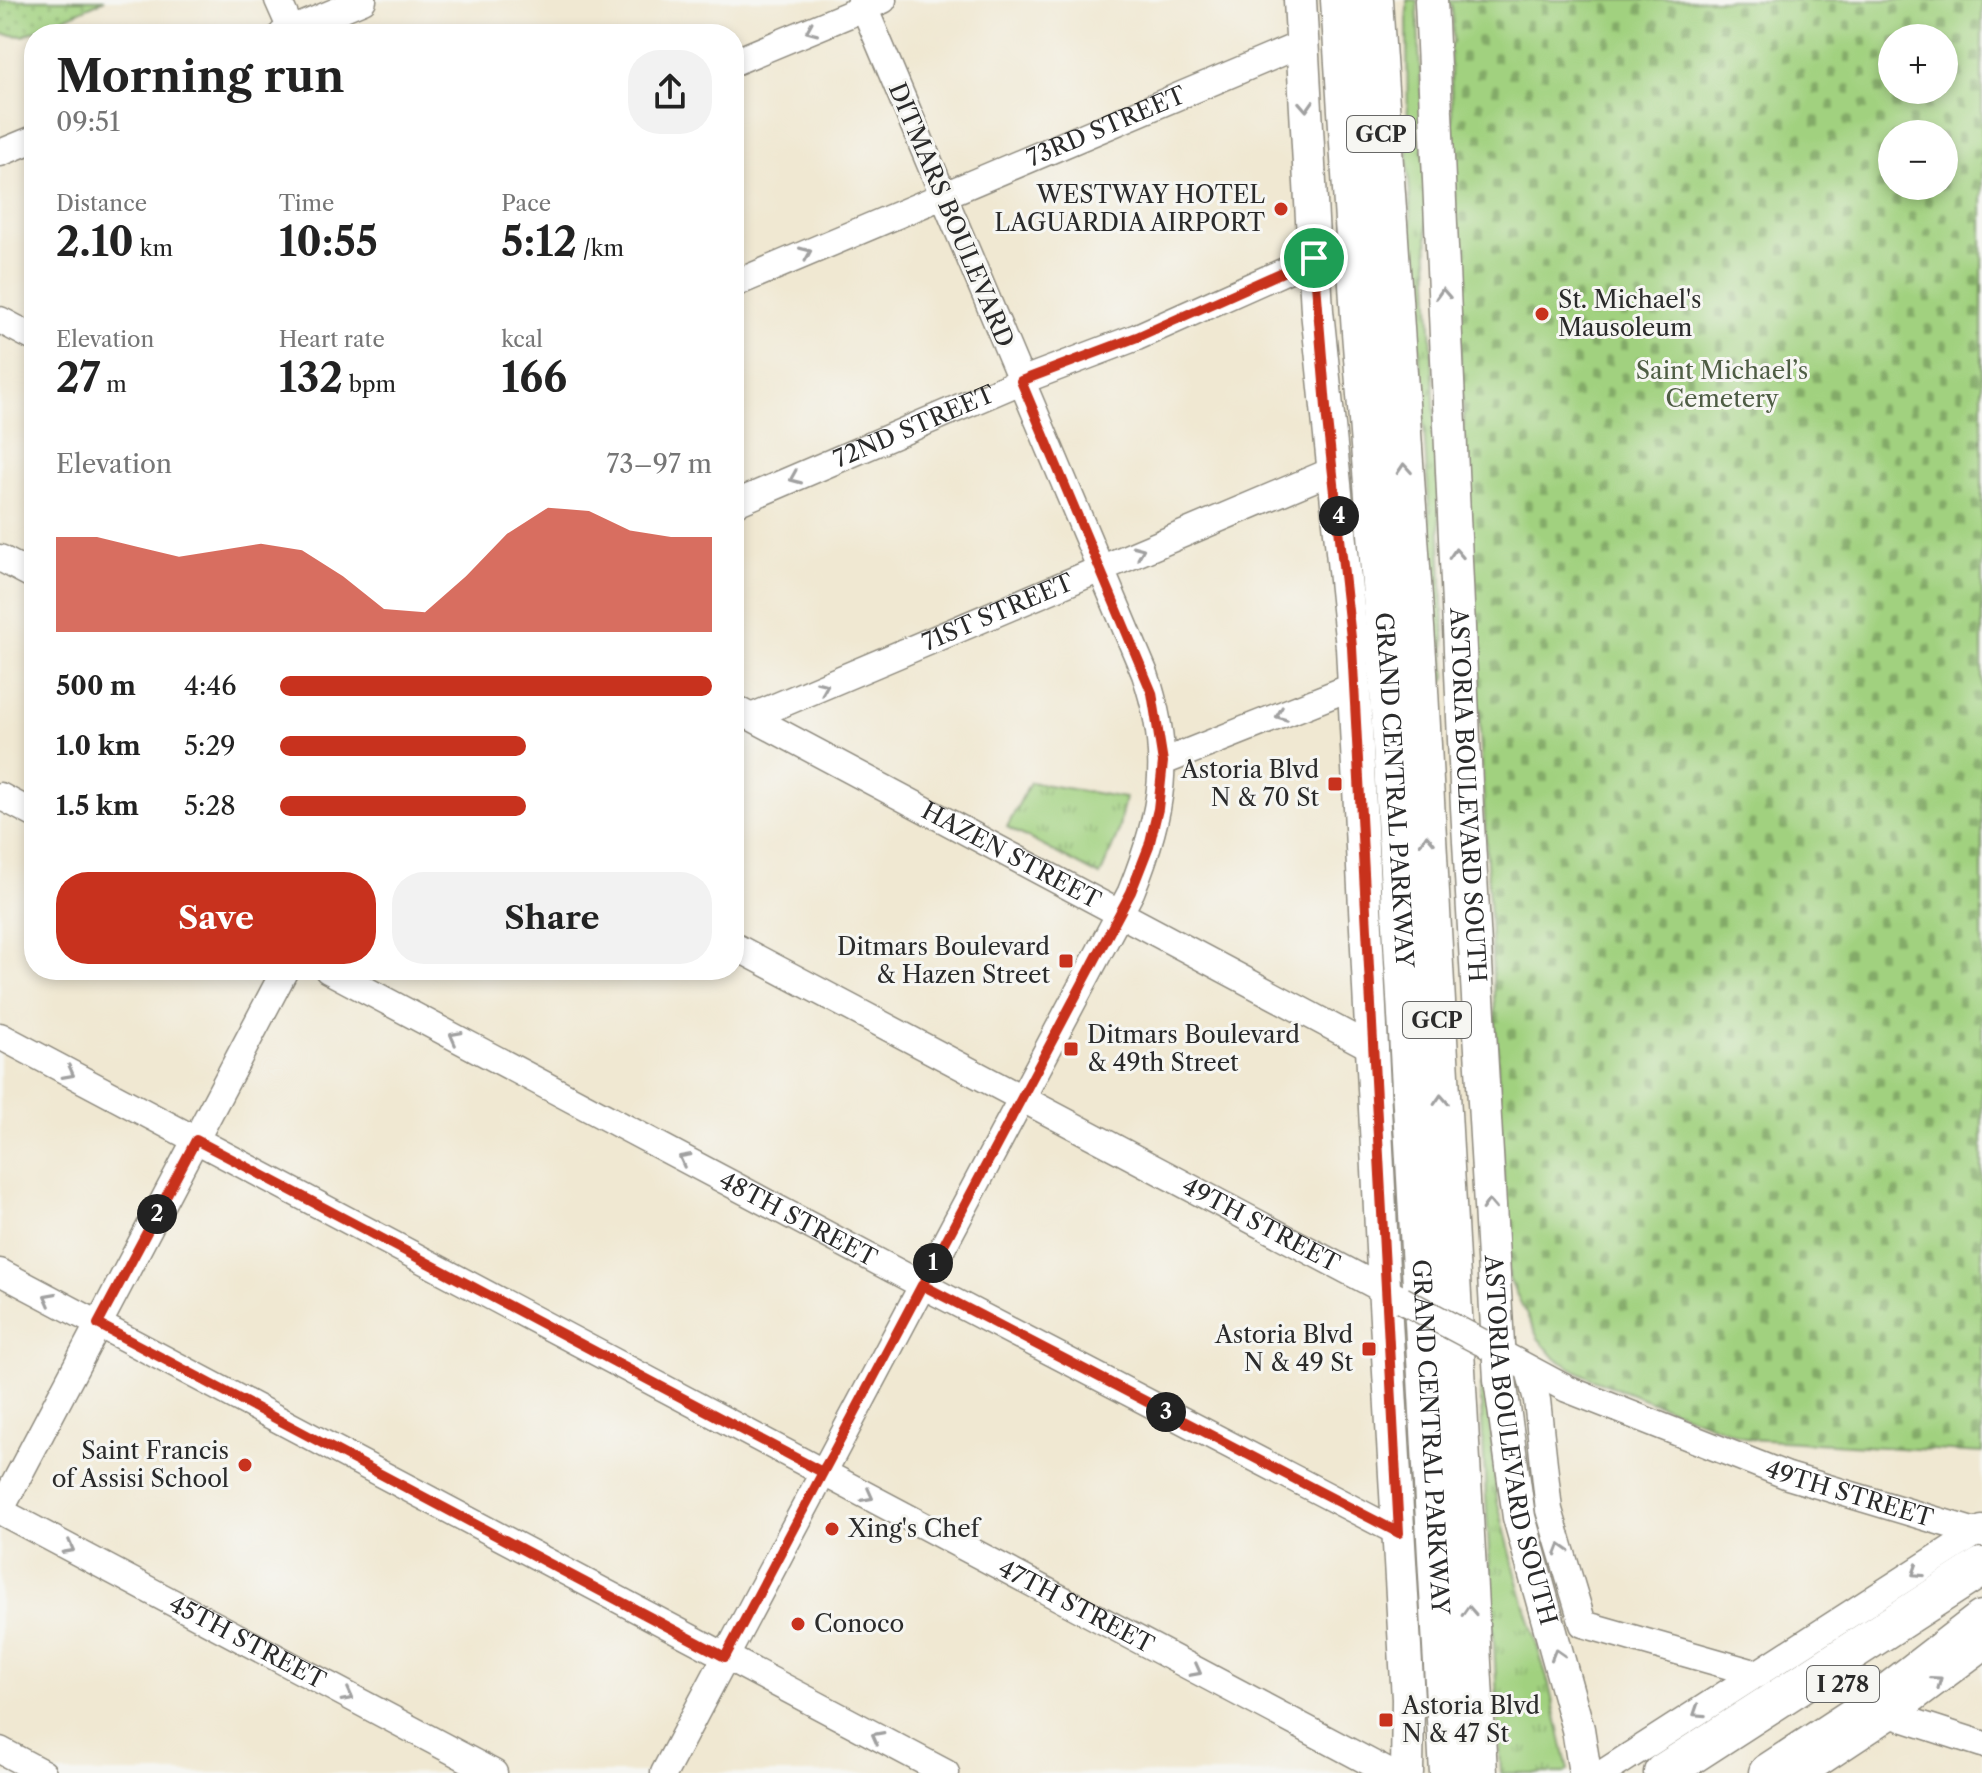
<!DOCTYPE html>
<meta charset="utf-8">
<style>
:root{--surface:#fff;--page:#f2f2f2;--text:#222;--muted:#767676;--accent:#c8321e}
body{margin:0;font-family:"Libre Caslon Text",serif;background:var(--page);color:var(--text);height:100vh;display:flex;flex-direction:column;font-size:30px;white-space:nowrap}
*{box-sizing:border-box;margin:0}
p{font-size:26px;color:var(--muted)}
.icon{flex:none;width:44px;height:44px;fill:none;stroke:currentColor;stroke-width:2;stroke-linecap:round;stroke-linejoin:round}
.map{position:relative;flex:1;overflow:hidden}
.panel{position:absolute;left:24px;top:24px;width:720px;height:956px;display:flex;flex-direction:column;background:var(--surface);border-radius:32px;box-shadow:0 4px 12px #0003}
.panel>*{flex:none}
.buttons{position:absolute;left:1878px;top:24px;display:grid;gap:16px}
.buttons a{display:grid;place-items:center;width:80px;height:80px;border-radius:50%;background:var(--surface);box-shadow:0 4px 12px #0003;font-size:40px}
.pin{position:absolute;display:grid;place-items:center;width:68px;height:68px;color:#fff;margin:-34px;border:4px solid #fff;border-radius:50%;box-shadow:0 2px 8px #0007}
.km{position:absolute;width:40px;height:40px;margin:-20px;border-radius:50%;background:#222;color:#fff;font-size:22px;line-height:40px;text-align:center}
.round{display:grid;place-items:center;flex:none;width:84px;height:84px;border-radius:32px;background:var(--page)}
.summary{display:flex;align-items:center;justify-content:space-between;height:136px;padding:0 32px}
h1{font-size:44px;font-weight:700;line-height:60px}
.stats{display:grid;grid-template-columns:repeat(3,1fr);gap:12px;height:136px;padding:8px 32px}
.stats div{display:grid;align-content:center}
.stats b{font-size:40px;font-weight:700}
.stats small{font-size:22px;font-weight:400}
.stats p{font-size:22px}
.chart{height:224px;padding:16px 32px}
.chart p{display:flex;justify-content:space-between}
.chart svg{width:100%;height:144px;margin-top:8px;fill:var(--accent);opacity:.7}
.action{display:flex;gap:16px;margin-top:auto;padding:16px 32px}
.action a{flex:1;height:92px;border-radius:32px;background:var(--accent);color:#fff;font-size:32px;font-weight:700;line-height:92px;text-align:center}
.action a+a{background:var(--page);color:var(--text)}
ul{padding:0 32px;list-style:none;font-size:26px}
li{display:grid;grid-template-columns:128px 96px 1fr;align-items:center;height:60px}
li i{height:20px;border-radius:10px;background:var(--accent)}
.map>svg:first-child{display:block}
.grass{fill:url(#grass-tufts);stroke:#667e55;stroke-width:2}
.cemetery{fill:url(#cemetery-stones);stroke:#667e55;stroke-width:2;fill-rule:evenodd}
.park{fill:url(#park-dots);stroke:#667e55;stroke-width:2}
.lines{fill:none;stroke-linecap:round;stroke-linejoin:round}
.minor-casing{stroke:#8e8a7e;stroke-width:29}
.major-casing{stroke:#8e8a7e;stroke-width:35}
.highway-casing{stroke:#8e8a7e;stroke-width:41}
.minor{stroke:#fff;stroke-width:26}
.major{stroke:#fff;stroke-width:32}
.highway{stroke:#fff;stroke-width:38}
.minor-bridge-casing{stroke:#8e8a7e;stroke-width:29;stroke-linecap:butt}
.minor-bridge{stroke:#fff;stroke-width:26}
.oneway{stroke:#a0a0a0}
.route-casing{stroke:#fff;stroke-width:16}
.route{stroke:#c8321e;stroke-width:10}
.poi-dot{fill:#c8321e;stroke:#f6f6f2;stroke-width:3}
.labels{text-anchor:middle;stroke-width:6;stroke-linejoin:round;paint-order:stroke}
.shield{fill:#f6f6f2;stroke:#686867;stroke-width:2}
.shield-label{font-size:22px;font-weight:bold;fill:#2b2b2b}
.street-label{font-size:24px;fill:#2b2b2b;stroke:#f6f6f2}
.poi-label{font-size:24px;fill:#2b2b2b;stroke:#f6f6f2;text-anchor:end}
.park-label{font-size:24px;fill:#4e5d44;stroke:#f6f6f2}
</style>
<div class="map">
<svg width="1982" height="1773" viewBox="0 0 1982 1773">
<defs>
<pattern id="grass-tufts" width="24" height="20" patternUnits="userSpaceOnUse" patternTransform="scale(2)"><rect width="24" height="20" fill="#a1d17f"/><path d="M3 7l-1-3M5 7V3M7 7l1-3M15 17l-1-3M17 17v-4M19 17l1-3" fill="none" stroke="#83aa68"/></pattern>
<pattern id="cemetery-stones" width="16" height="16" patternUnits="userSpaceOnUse" patternTransform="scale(2)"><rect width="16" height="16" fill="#a1d17f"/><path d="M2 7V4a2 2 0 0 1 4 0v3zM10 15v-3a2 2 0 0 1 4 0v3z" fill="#83aa68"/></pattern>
<pattern id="park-dots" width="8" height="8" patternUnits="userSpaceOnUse" patternTransform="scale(2)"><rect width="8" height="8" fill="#a1d17f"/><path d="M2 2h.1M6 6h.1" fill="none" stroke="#83aa68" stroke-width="1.8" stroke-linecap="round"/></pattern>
</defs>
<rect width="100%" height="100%" fill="#f6f6f2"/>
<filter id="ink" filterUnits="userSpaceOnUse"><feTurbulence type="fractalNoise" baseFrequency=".0125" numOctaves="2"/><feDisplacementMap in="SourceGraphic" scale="16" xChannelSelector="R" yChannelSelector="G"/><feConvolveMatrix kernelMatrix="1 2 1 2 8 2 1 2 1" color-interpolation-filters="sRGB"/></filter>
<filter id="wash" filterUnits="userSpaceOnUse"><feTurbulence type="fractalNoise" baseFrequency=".006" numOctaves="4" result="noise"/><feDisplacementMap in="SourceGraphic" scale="32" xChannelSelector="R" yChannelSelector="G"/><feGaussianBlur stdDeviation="1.8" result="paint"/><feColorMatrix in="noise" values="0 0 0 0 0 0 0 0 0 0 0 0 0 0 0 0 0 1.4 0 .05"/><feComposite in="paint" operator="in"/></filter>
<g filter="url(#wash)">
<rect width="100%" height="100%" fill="#f0e8d2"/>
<path class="grass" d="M1407,0H1417L1446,677L1440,686L1408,166Z
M1030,782L1125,798L1117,836L1100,876L1007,827Z
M1486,1384L1497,1500L1518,1582L1549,1685L1568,1770L1564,1773H1501L1480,1385Z"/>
<path class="cemetery" d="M1447,0H1982V1453L1749,1439L1590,1378L1556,1359L1538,1338L1509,1279L1458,314L1450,45L1453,43L1452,5L1447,6ZM1892,38H1944V90H1892ZM1892,134H1944V186H1892Z"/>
<path class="park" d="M0,0H105L23,36L0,34Z"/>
</g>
<g filter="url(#ink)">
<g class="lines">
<g class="minor-casing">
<g id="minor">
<path d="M278,0L293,34"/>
<path d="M282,34L363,0"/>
<path d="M734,62L883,0"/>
<path d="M0,153L34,139"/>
<path id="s1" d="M734,284L1302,44"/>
<path d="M0,320L34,338"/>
<path id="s2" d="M734,504L1021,381L1137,337L1314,258"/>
<path d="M0,558L34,576"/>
<path id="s3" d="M734,708L1372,1048"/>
<path id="s4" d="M751,717L1334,470"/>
<path d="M1163,762L1354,686"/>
<path d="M0,796L34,814"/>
<path id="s5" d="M734,946L1399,1298"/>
<path id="s6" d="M328,970L922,1285L1399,1533"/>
<path id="s7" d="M0,1036L1390,1773"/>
<path d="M0,1272L946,1773"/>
<path id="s8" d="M1487,1346L1567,1389L1788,1476L1982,1534"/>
<path d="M1529,1370L1537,1400L1549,1510L1583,1624L1758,1674"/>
<path d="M0,1511L285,970"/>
<path id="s9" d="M0,1511L494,1773"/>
<path d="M1892,1715L1982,1744"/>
<path d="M0,1750L43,1773"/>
<path d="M664,1773L1131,892C1163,813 1173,756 1145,674L861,0"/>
<path d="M1603,1773L1982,1529"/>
<path d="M1804,1773L1892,1715L1982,1648"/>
</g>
</g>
<g class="major-casing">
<g id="major">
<path d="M1300,0L1317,311L1352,647L1383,1269L1408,1699L1407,1773"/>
<path id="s10" d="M1431,0L1467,807L1500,1379L1519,1517L1578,1729L1585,1773"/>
</g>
</g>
<g class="highway-casing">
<g id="highway">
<path id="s11" d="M1340,0L1361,332L1388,672L1449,1773"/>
<path d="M1373,0L1418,672L1478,1773"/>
<path d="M1663,1773L1982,1567"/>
<path d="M1768,1773L1872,1705L1982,1620"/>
</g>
</g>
<use href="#minor" class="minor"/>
<use href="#major" class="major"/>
<use href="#highway" class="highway"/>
<g class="minor-bridge-casing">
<path id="minor-bridge" d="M1402,1300L1481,1342"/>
</g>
<use href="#minor-bridge" class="minor-bridge"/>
</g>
<defs><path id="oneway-chevron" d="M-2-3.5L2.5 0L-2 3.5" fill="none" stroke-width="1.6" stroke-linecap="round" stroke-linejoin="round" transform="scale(2)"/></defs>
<g class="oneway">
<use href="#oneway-chevron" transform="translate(811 30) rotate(157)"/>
<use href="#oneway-chevron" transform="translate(1306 106) rotate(87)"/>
<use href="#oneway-chevron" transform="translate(806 253) rotate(-23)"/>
<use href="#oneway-chevron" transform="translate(1443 294) rotate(-93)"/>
<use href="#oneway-chevron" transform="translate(1404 469) rotate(-94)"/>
<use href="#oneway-chevron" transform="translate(795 478) rotate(157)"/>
<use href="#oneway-chevron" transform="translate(1139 551) rotate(-23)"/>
<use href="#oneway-chevron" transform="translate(1456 554) rotate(-93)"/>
<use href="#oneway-chevron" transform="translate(823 687) rotate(-23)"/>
<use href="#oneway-chevron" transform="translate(1281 715) rotate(159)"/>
<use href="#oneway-chevron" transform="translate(1427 840) rotate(-93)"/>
<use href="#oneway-chevron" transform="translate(455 1037) rotate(-152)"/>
<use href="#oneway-chevron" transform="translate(69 1073) rotate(28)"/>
<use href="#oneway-chevron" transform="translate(1441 1100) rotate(-93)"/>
<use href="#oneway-chevron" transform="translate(684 1159) rotate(-152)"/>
<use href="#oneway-chevron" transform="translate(1489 1205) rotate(-93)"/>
<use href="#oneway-chevron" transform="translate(49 1298) rotate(-152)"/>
<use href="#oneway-chevron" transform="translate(868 1496) rotate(28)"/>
<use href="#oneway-chevron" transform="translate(69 1548) rotate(28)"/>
<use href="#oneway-chevron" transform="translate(1561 1549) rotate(-107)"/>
<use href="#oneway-chevron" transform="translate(1917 1572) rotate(147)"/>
<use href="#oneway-chevron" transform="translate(1469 1611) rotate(-93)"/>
<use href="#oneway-chevron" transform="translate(1557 1654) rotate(-107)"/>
<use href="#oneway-chevron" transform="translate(1196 1671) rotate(28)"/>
<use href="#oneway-chevron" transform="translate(1937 1681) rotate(-36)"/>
<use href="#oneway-chevron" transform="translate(348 1696) rotate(28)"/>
<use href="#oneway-chevron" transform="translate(1698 1712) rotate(147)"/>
<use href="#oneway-chevron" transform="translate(877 1737) rotate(-152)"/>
</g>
</g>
<g class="lines" filter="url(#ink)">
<g class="route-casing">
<path id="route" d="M1314,258L1137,337L1021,381L1152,693L1163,762L1158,809L1149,846L1131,892L725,1657L98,1324L196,1140L822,1472L832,1455L922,1285L1399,1533L1352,647L1327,420L1314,258"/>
</g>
<use href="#route" class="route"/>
</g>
<g class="poi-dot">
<circle cx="1281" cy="209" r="8"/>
<circle cx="1542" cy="314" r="8"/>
<rect x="1327" y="776" width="16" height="16" rx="4"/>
<rect x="1058" y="953" width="16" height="16" rx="4"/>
<rect x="1063" y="1041" width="16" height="16" rx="4"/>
<rect x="1361" y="1341" width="16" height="16" rx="4"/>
<circle cx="245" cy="1465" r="8"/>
<circle cx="832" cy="1529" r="8"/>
<circle cx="798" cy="1624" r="8"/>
<rect x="1378" y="1712" width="16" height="16" rx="4"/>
</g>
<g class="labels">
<g class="shield">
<rect x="1347" y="116" width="68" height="36" rx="6"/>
<rect x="1403" y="1002" width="68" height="36" rx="6"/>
<rect x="1807" y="1666" width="72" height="36" rx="6"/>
</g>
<g class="shield-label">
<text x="1381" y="142">GCP</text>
<text x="1437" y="1028">GCP</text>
<text x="1843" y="1692">I 278</text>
</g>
<g class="street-label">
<text dy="8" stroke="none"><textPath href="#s1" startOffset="404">73RD STREET</textPath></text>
<text transform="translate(951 215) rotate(67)" y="8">DITMARS BOULEVARD</text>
<text dy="8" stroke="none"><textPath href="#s2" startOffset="196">72ND STREET</textPath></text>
<text dy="8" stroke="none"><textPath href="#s4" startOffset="268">71ST STREET</textPath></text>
<text dy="8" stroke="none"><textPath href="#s11" startOffset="792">GRAND CENTRAL PARKWAY</textPath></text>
<text dy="8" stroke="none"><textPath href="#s10" startOffset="796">ASTORIA BOULEVARD SOUTH</textPath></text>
<text dy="8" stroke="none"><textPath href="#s3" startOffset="314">HAZEN STREET</textPath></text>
<text dy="8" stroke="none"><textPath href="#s6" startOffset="532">48TH STREET</textPath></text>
<text dy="8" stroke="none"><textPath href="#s5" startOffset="596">49TH STREET</textPath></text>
<text dy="8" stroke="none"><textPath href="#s11" startOffset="1440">GRAND CENTRAL PARKWAY</textPath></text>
<text dy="8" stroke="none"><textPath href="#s10" startOffset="1444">ASTORIA BOULEVARD SOUTH</textPath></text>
<text dy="8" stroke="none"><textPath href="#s8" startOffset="392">49TH STREET</textPath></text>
<text dy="8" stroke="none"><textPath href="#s7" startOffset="1218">47TH STREET</textPath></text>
<text dy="8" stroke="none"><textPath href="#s9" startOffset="280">45TH STREET</textPath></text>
</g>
<g class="poi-label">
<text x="1265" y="203">WESTWAY HOTEL<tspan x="1265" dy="28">LAGUARDIA AIRPORT</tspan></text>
<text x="1558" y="308" text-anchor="start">St. Michael's<tspan x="1558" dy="28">Mausoleum</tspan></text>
<text x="1319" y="778">Astoria Blvd<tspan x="1319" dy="28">N &amp; 70 St</tspan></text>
<text x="1050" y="955">Ditmars Boulevard<tspan x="1050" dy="28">&amp; Hazen Street</tspan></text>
<text x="1087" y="1043" text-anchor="start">Ditmars Boulevard<tspan x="1087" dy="28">&amp; 49th Street</tspan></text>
<text x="1353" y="1343">Astoria Blvd<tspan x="1353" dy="28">N &amp; 49 St</tspan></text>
<text x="229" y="1459">Saint Francis<tspan x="229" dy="28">of Assisi School</tspan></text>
<text x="848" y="1537" text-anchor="start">Xing's Chef</text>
<text x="814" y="1632" text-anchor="start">Conoco</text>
<text x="1402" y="1714" text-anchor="start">Astoria Blvd<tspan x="1402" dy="28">N &amp; 47 St</tspan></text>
</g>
<g class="park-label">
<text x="1722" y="379">Saint Michael’s<tspan x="1722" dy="28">Cemetery</tspan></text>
</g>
</g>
</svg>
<div class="buttons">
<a>+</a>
<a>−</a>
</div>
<div class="pin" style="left:1314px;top:258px;background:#1e9e55"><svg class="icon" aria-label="arrive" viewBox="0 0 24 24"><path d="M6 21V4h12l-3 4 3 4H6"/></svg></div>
<b class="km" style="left:933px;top:1263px">1</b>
<b class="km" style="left:157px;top:1214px">2</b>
<b class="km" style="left:1166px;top:1412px">3</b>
<b class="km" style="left:1339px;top:516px">4</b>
<section class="panel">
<div class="summary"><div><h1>Morning run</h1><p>09:51</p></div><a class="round"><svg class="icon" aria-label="share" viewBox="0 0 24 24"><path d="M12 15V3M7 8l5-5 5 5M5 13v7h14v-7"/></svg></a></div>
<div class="stats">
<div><p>Distance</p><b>2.10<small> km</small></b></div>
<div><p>Time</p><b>10:55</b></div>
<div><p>Pace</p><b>5:12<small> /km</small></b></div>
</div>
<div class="stats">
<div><p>Elevation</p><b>27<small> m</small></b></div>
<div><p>Heart rate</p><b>132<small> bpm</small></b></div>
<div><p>kcal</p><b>166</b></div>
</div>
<div class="chart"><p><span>Elevation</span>73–97 m</p>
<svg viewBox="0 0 160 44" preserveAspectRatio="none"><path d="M0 44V15L10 15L20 18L30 21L40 19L50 17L60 19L70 27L80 37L90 38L100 27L110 14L120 6L130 7L140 13L150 15L160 15V44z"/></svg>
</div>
<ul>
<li><b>500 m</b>4:46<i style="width:100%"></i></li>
<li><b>1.0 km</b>5:29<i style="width:57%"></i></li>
<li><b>1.5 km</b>5:28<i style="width:57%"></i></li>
</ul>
<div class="action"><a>Save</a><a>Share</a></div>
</section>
</div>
